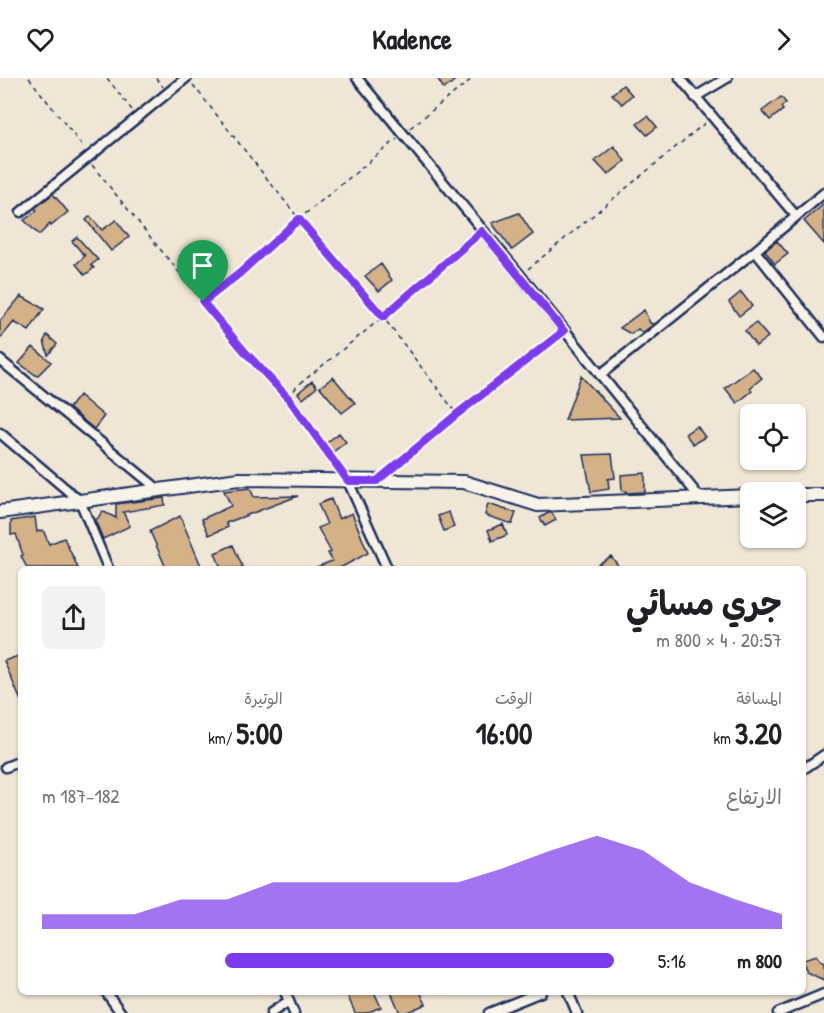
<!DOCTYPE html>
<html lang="ar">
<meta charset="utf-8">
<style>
:root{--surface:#fff;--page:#f2f2f2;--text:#202124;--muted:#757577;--accent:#7c3aed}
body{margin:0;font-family:"Patrick Hand","Playpen Sans Arabic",sans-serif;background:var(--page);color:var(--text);direction:rtl;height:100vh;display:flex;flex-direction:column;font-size:22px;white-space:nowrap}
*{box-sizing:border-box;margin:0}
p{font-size:20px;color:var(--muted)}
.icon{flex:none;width:33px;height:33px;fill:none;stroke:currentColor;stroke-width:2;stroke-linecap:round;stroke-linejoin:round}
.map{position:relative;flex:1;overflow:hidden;direction:ltr}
.panel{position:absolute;left:18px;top:488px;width:788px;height:429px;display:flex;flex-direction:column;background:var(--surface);border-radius:9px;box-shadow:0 2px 4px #0004;direction:rtl}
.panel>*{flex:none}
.fabs{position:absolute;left:740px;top:326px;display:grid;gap:12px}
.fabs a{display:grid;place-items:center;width:66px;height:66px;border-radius:9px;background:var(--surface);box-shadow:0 2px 4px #0004;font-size:30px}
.pin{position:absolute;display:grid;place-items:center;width:51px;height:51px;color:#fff;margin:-62px -26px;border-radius:50% 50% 50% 0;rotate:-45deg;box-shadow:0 0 6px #0007}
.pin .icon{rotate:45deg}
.round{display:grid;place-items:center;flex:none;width:63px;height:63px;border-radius:9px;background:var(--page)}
.summary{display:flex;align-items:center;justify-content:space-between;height:102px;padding:0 24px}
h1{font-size:33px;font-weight:700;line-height:45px}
.metrics{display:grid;grid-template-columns:repeat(3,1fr);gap:9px;height:102px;padding:6px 24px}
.metrics div{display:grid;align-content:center}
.metrics b{font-size:30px;font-weight:700}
.metrics small{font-size:16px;font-weight:400}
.metrics p{font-size:16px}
.chart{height:168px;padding:12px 24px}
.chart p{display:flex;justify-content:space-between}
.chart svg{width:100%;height:108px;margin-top:6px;fill:var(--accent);opacity:.7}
ul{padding:0 24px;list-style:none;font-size:20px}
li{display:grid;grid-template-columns:96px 72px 1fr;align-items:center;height:45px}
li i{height:15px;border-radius:8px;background:var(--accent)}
header{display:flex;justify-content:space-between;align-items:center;height:78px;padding:0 24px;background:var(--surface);font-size:27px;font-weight:700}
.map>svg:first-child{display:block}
.building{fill:#d5b187;stroke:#1b2f5e;stroke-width:1.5}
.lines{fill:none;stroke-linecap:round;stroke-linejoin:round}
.street-casing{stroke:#1b2f5e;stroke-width:13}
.secondary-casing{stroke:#1b2f5e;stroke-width:16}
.path{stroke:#1b2f5e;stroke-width:1.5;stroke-dasharray:4.5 4.5;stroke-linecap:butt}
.street{stroke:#f7f3e8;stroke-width:8}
.secondary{stroke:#f7f3e8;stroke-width:12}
.route-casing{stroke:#fff;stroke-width:12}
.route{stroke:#7c3aed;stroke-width:8}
</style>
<header><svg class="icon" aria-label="forward" viewBox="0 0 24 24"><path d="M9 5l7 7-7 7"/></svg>Kadence<svg class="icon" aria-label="heart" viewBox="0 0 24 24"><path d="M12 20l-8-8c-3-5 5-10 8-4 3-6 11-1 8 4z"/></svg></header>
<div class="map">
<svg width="824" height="935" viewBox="0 0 824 935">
<rect width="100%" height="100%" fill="#f0e6d5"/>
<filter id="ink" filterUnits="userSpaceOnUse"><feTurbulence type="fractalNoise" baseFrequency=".0167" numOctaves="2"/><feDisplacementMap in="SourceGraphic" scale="12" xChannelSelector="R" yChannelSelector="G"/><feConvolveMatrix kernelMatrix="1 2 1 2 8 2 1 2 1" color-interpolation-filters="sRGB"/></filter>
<g filter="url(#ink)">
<path class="building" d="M437,0H458L444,11Z
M623,7L632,17L622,26L612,16Z
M781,19L786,25L781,29L783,32L770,42L762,33Z
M648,38L657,49L647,57L637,46Z
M614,68L625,83L608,97L595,83Z
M53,116L68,134L51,148L50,146L39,157L24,142L37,133L35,130Z
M824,126V166L804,143Z
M519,135L533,156L512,172L492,145Z
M90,138L102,152L116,142L129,159L111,173L86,142Z
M77,159L98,182L91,187L94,190L85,197L76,186L85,178L72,163Z
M777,163L788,176L775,186L765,173Z
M381,186L392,202L379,213L365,198Z
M741,214L752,228L739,238L729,224Z
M21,218L44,231L29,253L14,244L0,261V243Z
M644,232L650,245L654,246L642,255L638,251L631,256L620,250Z
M756,245L768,259L756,268L745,253Z
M47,257L57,266L48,277L44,263Z
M33,269L51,284L37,298L19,285Z
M753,290L762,300L750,310L752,313L737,325L725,310Z
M581,298L620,340L565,342Z
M333,299L355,325L342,335L320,309Z
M312,303L317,309L303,321L298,315Z
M79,317L104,338L94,351L69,330Z
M697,348L705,359L693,366L685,356Z
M339,355L346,364L333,374L325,366Z
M612,376L615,400L608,401L609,411L591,414L584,377Z
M645,395V414L626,415V413H622L621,397Z
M250,410L254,419L298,418L226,445L228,449L209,457L202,441L231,428L224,413Z
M164,420L165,427L123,434L130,448L103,461L95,442L98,440L102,433L116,440V426Z
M331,421L339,441L352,435L368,475L340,490H314L332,483L328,475L331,474L318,450L327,446L318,426Z
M488,426L516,435L512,446L485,437Z
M449,434L454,449L444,453L438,438Z
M548,435H552L556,442L545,448L540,440Z
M180,438L202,490H166L150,453Z
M35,439L37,454L43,452L49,466L64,460L78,490H27L21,478L23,477L16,456L11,457V443Z
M503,446L507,457L492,463L488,452Z
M233,467L243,490H221L215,475Z
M611,478L620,490H592Z
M21,577V623L4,583Z
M816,878L820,884L824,886V902L806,894L802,885V882Z
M346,914H374L381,929L366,935H355Z
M391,914H420L426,926L405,935H400Z"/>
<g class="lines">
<g class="street-casing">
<path id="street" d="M357,0L520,197L700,420
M680,0L796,138
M695,19L727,0
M21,134L186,0
M755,173L824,259
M0,282L159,412
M600,297L755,173L824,115
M0,355L80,423L108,490
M348,403L387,490
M6,689L21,683
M802,692L824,677
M106,914L121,935
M285,914L294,935
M568,914L577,935
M271,935L289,923
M489,935L541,914
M778,935L824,916"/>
</g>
<g class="secondary-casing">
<path id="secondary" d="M795,417H824
M0,434L239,401L464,404L538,427L750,418"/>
</g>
<path class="path" d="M29,0L84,70
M107,0L132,32
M156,0L163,9
M193,7L299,141L383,239L457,336
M410,50L473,0
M92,87L203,224L246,275L289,321L341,392
M528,191L705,45
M203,224L240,195L299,141L397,61
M289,320L297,308L383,239L475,159
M389,393L457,336L558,257"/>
<use href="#street" class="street"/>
<use href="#secondary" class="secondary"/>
</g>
</g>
<g class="lines" filter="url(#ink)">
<g class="route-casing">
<path id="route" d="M299,141L383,239L482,153L564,253L457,336L377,403H348L289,321L246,275L203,224L240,195Z"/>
</g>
<use href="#route" class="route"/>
</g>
</svg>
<div class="fabs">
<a><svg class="icon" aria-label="locate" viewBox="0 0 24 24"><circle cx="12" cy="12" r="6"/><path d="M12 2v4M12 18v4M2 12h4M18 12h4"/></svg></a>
<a><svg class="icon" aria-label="layers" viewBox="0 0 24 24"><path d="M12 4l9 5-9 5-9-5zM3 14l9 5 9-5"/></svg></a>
</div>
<div class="pin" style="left:203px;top:224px;background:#1e9e55"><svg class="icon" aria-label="arrive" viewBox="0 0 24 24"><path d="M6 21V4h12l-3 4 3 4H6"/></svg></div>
<section class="panel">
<div class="summary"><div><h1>جري مسائي</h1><p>20:57 · 4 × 800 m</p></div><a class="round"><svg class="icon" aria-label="share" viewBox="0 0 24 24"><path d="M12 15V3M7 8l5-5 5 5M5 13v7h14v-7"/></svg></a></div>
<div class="metrics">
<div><p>المسافة</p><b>3.20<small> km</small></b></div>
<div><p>الوقت</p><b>16:00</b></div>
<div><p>الوتيرة</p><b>5:00<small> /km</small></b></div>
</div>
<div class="chart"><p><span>الارتفاع</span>182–187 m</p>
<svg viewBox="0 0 160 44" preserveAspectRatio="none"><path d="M0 44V38L10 38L20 38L30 32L40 32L50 25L60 25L70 25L80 25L90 25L100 19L110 12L120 6L130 12L140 25L150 32L160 38V44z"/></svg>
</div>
<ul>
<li><b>800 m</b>5:16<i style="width:68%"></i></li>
</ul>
</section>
</div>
